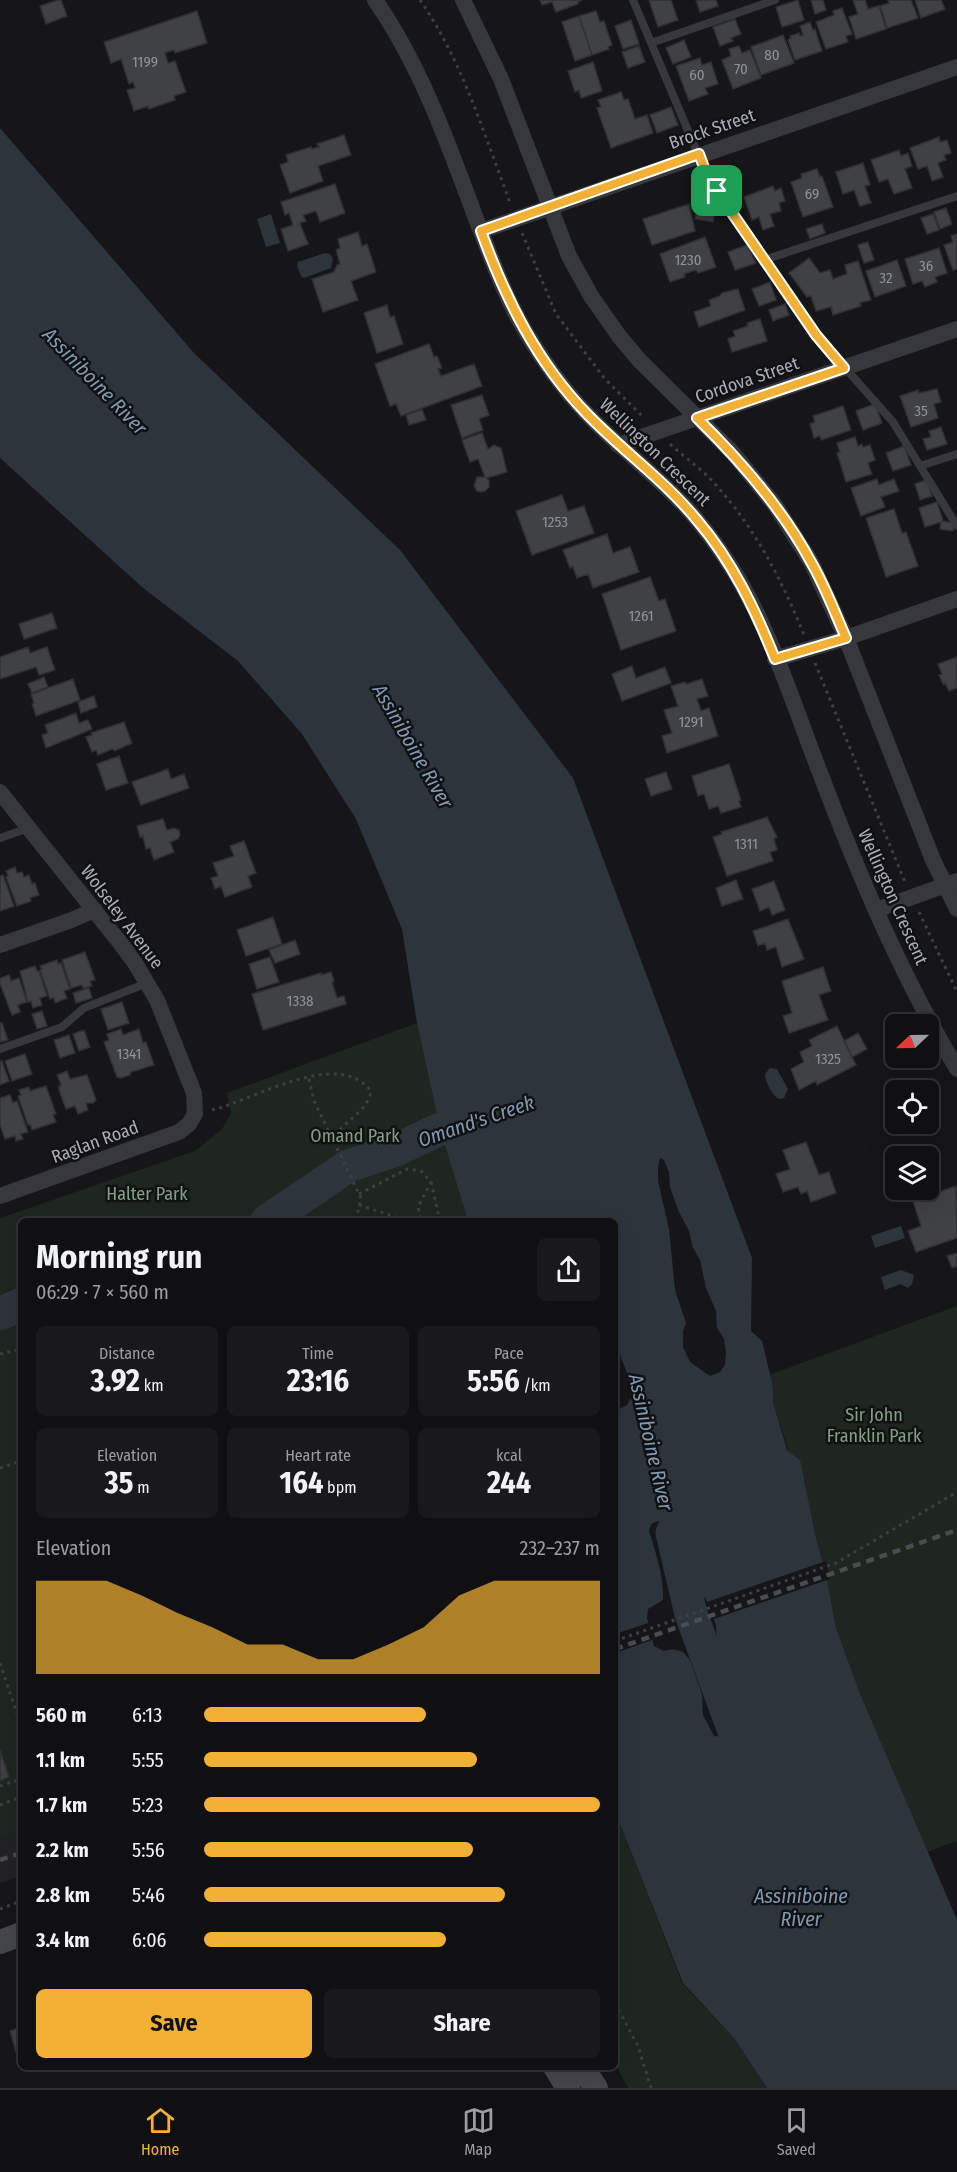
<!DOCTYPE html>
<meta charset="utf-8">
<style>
:root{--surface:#101012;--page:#19191b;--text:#f1f3f6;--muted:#9c9d9f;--line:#303032;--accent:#f2b134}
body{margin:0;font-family:"Fira Sans Condensed",sans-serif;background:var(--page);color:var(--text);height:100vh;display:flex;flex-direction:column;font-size:22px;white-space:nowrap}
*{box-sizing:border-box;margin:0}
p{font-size:20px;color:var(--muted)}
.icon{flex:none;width:33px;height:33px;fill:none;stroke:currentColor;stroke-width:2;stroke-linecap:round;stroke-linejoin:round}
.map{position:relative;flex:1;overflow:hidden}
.details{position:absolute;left:18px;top:1218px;width:600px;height:852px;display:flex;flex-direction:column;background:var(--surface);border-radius:9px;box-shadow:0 6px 24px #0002,0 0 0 2px var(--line)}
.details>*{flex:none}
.needle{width:39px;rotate:248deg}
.buttons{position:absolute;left:885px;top:1014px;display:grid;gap:12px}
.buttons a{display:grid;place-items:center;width:54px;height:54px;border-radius:9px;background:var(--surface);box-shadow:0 6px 24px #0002,0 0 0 2px var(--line);font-size:30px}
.pin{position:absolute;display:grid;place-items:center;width:51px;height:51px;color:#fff;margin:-26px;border-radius:12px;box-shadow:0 3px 9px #0006}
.round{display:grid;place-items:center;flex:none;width:63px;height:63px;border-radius:9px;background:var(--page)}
.headline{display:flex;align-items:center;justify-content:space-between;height:102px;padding:0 18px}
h1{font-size:33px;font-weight:700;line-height:45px}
.metrics{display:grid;grid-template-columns:repeat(3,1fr);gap:9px;height:102px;padding:6px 18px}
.metrics div{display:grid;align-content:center;border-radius:9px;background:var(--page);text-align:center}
.metrics b{font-size:30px;font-weight:700}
.metrics small{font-size:16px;font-weight:400}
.metrics p{font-size:16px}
.chart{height:168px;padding:12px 18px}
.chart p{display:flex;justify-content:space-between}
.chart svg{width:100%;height:108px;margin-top:6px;fill:var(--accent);opacity:.7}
.cta{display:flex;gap:12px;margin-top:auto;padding:12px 18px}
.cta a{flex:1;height:69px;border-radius:9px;background:var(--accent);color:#111;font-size:24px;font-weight:700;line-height:69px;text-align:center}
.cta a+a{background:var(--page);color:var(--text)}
ul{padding:0 18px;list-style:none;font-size:20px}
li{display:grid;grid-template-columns:96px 72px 1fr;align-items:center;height:45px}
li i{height:15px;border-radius:8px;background:var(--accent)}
.tabs{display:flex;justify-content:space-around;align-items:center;height:84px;border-top:2px solid var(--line);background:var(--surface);font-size:16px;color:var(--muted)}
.tabs a{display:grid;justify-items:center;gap:3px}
.tabs .active{color:var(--accent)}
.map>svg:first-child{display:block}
.built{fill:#222225}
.green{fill:#1e261f}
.water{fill:#2c353c;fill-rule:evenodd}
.pier{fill:#161618}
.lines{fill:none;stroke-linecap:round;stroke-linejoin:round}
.river{stroke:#2c353c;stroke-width:33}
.building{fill:#404145;stroke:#303034;stroke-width:1.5}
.path{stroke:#3d3f44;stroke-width:3;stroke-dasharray:3 4.5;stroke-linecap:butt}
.lane{stroke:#37383d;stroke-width:8}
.street{stroke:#37383d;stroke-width:16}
.secondary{stroke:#45474d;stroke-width:24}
.rail{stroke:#4a4c52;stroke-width:4.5;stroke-dasharray:8 6;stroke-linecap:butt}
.route-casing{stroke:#fff;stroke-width:12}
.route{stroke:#f2b134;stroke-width:8}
.labels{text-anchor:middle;stroke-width:5;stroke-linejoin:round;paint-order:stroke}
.number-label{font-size:15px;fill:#8e929b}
.street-label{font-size:18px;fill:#a8adb8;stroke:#111113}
.park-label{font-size:18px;fill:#7fa381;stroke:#111113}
.water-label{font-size:20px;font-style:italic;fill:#7f9bb3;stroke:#111113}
</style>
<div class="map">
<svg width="957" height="2088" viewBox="0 0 957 2088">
<rect width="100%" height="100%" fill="#161618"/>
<path class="built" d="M21,1831V1876L0,1883V1838Z"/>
<path class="green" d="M417,1023L440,1129L468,1221H21V1295L0,1304V1218L195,1151L222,1129L231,1113L227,1093Z
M957,1306V1841L927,1852L861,1696L836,1628L826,1574L815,1534L773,1402V1387L769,1375Z
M21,1311V1831L0,1838V1321Z
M615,1811L682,1983L734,2038L767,2088H628L615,2064Z"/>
<path class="water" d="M0,128L194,353L400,550L573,778L752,1258L751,1331L762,1341L773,1387V1402L787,1450L800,1460L815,1534L826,1574L836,1628L861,1696L957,1920V2088H767L734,2038L683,1983L615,1811V1411L627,1405L631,1398L629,1378L615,1342V1221H468L440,1129L417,1023L402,929L356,819L302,734L238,661L142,587L0,458ZM660,1158L664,1160L669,1172L670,1187L678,1210L689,1231L693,1248L700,1260L706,1288L716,1311L717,1328L724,1339L726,1353L725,1365L720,1372L710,1376L690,1362L683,1347V1331L686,1323L675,1290L669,1229L658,1181V1166ZM658,1521L665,1530L680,1574L706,1599L716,1625L718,1658L727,1685L729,1704V1730L723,1737L714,1736L703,1715L702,1694L690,1660L683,1652L673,1649L664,1651L654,1646L647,1618L648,1609L663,1600C664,1576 656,1554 649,1531L651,1524Z
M271,214L280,243L266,247L257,219Z
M325,253L330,254L333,259L331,268L304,278L301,276L297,266L298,262Z
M770,1068L777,1069L788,1089L784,1098L779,1099C772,1095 765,1082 765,1074Z
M901,1226L905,1238L875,1248L871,1236Z
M901,1270L914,1275L912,1284L908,1288L900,1284L885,1290L881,1277Z"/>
<path class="pier" d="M826,1561L830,1579L711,1620L704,1603Z
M651,1622L655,1639L615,1653V1634Z"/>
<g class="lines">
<path class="river" d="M267,1221L348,1166L396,1150L440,1129L482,1116
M0,1314L21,1304
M672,1533L691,1614L744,1758"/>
</g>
<path class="building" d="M58,0H61L67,16L46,24L40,6Z
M540,0H582L578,2V4L556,12L552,2L542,5Z
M649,0H671L678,20L658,27Z
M696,0H716L718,6L700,12Z
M798,0L804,20L782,27L776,7Z
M811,0H823L826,10L815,14Z
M853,0H865L868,9L879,6L886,29L856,39L849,17L858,14Z
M888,0H911L918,18L887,28L880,6L889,3Z
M915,0H941L945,9L921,18Z
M842,8L852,34L846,36L848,42L826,49L816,22L834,15L833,11Z
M197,11L207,43L175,53L174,50L165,53L168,63L175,61L186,92L174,96L175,100L149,109L148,106L134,111L127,90L135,88L133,82L129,84L121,59L111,63L104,42Z
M596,11L600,22L604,21L612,45L608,47L609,49L592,55L579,16Z
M579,16L592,55L575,61L562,22Z
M735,19L741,34L731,38L733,41L720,46L713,27Z
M631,20L639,44L623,49L615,26Z
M810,22L813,30L815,29L822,51L795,60L788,40L791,38L790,36L799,33L800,36L803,35L800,26Z
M783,35L794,63L761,75L751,47Z
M684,40L691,57L673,64L666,48Z
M639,46L645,62L628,68L622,52Z
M739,46L742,53L750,50L761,78L733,89L722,60L731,56L729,49Z
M700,58L702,65L711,62L718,84L705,88L708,94L689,101L676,66Z
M593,62L602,91L581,98L579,90L575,92L568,71Z
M621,92L624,100L628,99L635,119L647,115L653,133L611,148L597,108L601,107L598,100Z
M671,107L678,125L657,133L650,115Z
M344,135L351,155L318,166L323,181L290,193L280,165L288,162L286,155L311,147L312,149L319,147L317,144Z
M939,137L940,142L947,140L951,153L944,155L946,160L938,163L943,177L932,181L927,166L918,169L910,148Z
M899,150L901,156L908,153L912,166L905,169L912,188L894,194L888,179L879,182L871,160Z
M863,163L870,185L865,186L871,203L860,206L854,190L843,194L836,172Z
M817,169L820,177L822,176L833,207L803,217L791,182L802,178L801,174Z
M335,184L345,213L320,222L316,211L303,215L306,221L300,223L308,244L288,251L281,229L293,225L289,213L285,215L281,202Z
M773,186L775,191L781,188L785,201L779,203L781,211L770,214L774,226L763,230L759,217L752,220L744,197Z
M698,200L716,202L713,222L695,219Z
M689,204L695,231L652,245L643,219Z
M946,208L952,224L940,229L934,212Z
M933,214L939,230L927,234L921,218Z
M822,224L825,233L810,239L806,229Z
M358,232L362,246L367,244L376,272L351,281L358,300L323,312L312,279L334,272L337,265L340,264L336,250L340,248L338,239Z
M957,234V269L953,270L944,245L953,242L951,236Z
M705,237L716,267L698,273L696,270L684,274L685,277L670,282L660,254Z
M868,242L874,260L864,263L858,245Z
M747,245L756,263L735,270L728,252Z
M939,248L947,273L935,277L937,282L925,287L922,281L913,284L905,259Z
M809,258L820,273L830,270L833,279L847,274L845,265L858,261L871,300L860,303L861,306L833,315L831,307L816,311L811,296L807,297L789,273Z
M897,260L906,286L875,297L866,271Z
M770,282L776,300L759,306L752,289Z
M738,289L745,310L699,327L694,312L711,306L709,300L720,296L722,293Z
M785,304L789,315L773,321L769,310Z
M387,305L390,317L394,316L403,344L377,353L364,313Z
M760,319L767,341L732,352L728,339L735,336L733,331L748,326L747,323Z
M429,344L434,357L437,356L442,368L438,369L441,376L474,364L482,386L401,416L396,404L390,406L375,364Z
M937,389L941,402L934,404L938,418L911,427L900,396L918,390L919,393Z
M482,395L489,415L479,419L483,430L462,438L451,405Z
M875,404L882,423L863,430L856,411Z
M843,406L851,430L821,440L820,436L814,438L810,424L815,422L813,416Z
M422,409L426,420L409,425L406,415Z
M941,427L947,444L927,450L923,439L931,437L929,431Z
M482,433L488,449L494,445L501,448L507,472L487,478L489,481V487L485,491L481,492L477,491L474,486L477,477H485L478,459L470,462L462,440Z
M855,437L858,446L862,444L863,447L870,445L875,460L868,463L872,474L846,482L837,453L840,452L837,443Z
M904,446L911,465L893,471L886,453Z
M877,479L879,485L894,479L899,491L881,497L885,507L861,516L851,488Z
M926,480L932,496L920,500L915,484Z
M562,495L568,511L584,506L594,533L532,555L516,511Z
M937,502L943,521L954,523L953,531L940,529L941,522L925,527L919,508Z
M894,509L902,533L906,532L918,566L886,577L866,518Z
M607,534L613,553L630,547L639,572L593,588L588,574L577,578L573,567L570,568L563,550Z
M650,577L659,601L665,599L676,631L621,650L602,594Z
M52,613L57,628L24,639L19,624Z
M28,647L30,653L47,647L55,670L39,675L36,667L0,679V657Z
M957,657V688L949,691L945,683L943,684L939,675L942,674L938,664Z
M632,666L636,678L665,667L671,683L622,701L612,674Z
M44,677L48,687L32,693L28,684Z
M73,679L80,700L36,716L32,704L34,703L31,694Z
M702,679L708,696L697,699L701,711L709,708L718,736L667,753L662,736L672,733L664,710L678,706L671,686L685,682L686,684Z
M94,696L97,707L81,713L78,702Z
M76,713L79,723L88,720L92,729L46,748L42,735L48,733L45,725Z
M124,722L132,743L115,751L112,749L98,755L96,750L92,752L86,737L92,735L91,733Z
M119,756L128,783L106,790L97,764Z
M729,764L741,800L739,801L741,807L721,813L718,806L709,809L704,794L698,796L692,776Z
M168,769L171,779L184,774L189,788L141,805L132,782Z
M666,772L672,789L651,796L645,779Z
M767,817L777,837L774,839L777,850L770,852L773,861L727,876L713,837L722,834L721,832Z
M163,819L167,830L174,828L179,830L180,835L178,839L170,842L174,852L154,860L150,848L146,849L143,836L140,837L137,826Z
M244,841L256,873L248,876L252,887L225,897L221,886L215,889L211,878L218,876L213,863L234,856L230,846Z
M15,867L17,873L22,872L24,877L29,875L32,884L35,883L39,895L30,898L31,901L17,906L6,877L8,876L6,871Z
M3,875L14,906L0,911V876Z
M736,880L743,899L722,906L716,888Z
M774,881L785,910L772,915L769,907L760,911L752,889Z
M273,917L282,944L246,956L237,930Z
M788,919L804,959L782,967L776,947L767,950L765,943L758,946L753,931Z
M295,940L300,954L275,963L269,950Z
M85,952L95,980L90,981L92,986L83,988L82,985L71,988L62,960Z
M270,957L279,982L257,989L249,964Z
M57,960L58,964L61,963L70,989L64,991L67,998L55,1003L54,998L50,999L40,970L42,969L40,966Z
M35,966L37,971H39L47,996L40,998L42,1005L33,1008L31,1001L28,1002L20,971Z
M823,967L831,991L819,995L828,1020L789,1033L783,1016L792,1013L782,981Z
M331,972L334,981L332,982L337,998L344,996L346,1004L263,1030L252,994L321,973V975Z
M9,975L11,981L19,978L27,1002L18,1005L20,1012L12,1015L0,984V978Z
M89,988L92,998L76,1003L73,993Z
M122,1002L129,1023L108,1030L101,1009Z
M42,1011L47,1026L37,1029L32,1014Z
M0,1023H2L8,1040L0,1042Z
M837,1026L856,1065L817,1085L816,1081L799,1090L791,1069L804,1062L800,1052L812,1046L809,1040Z
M121,1029L123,1035L139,1029L143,1043L146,1042L154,1065L131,1072L130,1075L121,1078L117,1077L104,1042L109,1040L107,1034Z
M84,1030L90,1047L79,1051L73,1034Z
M858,1033L867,1049L852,1057L844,1041Z
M69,1035L75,1053L60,1058L54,1040Z
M25,1054L32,1074L12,1081L5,1061Z
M0,1061H2L9,1081L0,1085Z
M67,1071L70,1079L87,1075L96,1100L93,1103H86L88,1110L78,1114L75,1106L66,1109L59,1090V1086L61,1085L57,1075Z
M46,1086L56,1114L53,1115L56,1122L32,1130L30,1124L28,1125L18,1096L21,1095L19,1090L29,1087L30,1091Z
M10,1095L13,1103L17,1101L28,1132L21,1134L23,1139L16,1141L15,1136L5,1139L0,1125V1098Z
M806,1142L819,1175L829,1172L836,1193L811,1202L807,1191L801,1194L798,1187L783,1192L776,1174L790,1169L783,1150Z
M956,1186L957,1238L916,1252L908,1231L921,1226L913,1201Z
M957,1253V1266L952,1268L947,1256Z
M0,1750L9,1777L0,1781Z
M21,2027V2050L16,2052L10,2031Z"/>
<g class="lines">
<path class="path" d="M420,0C462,60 485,137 511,205
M522,233L556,314L605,379L644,418
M670,444C685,458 702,469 715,484C755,528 782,580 804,635
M815,663L905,882
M919,912L957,992
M309,1079L314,1101L361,1198L356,1221
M212,1110C252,1101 338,1047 371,1091C369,1108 349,1119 339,1131L336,1137L337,1149
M431,1182L440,1221
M359,1194L407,1169L421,1171L431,1182L418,1207L421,1221
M359,1205L408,1221
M0,1354L21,1349
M0,1468L21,1461
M615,1641L836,1563L957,1492
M0,1663L21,1726
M21,1733V1737
M0,1786L21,1779
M0,1805L21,1797
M0,1909L21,1901
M615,2003L638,2046L651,2088"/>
<path class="lane" d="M633,0L708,178L816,335L893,422L957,526
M651,43L775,0
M764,260L957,196
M920,466L957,454
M0,838L29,828
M0,1049L62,1027L84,1008L147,983"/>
<path class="street" d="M375,0C422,68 449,146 478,224C491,257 502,289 519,320C538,354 561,387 588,415C618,446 653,473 683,504C704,526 722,552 738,578C774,639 796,712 822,778C860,878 902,977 957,1069
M463,0L501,79L569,256L591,296L619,336L640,361L732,452L775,505L811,562L846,638L933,860L957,909
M481,231L957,67
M618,445L957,329
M775,659L846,638L957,599
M0,792L121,944L135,963L157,1000L194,1093L195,1114L189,1124L179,1132L0,1196
M876,910L957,881
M0,945L69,921L95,910"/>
<path class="secondary" d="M0,1942L21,1934
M555,2067L568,2088
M582,2067L596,2088"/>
<path class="rail" d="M615,1649L957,1530
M0,1860L21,1853"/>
</g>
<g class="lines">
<g class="route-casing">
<path id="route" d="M699,154L708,178L816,335L844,368L697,418C741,461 782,508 811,562C825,586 835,613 846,638L775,659C755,609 732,561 697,520C665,481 623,451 588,415C537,363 505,298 481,231Z"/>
</g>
<use href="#route" class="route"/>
</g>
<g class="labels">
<g class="number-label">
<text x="772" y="60">80</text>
<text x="145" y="67">1199</text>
<text x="741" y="74">70</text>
<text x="697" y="80">60</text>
<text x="812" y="199">69</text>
<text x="688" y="265">1230</text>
<text x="926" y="271">36</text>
<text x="886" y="283">32</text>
<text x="921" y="416">35</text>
<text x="555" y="527">1253</text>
<text x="641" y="621">1261</text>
<text x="691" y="727">1291</text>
<text x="746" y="849">1311</text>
<text x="300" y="1006">1338</text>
<text x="129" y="1059">1341</text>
<text x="828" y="1064">1325</text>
</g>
<g class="street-label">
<text transform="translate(712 129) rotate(-19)" y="6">Brock Street</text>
<text transform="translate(747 380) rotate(-19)" y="6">Cordova Street</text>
<text transform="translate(655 452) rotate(44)" y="6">Wellington Crescent</text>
<text transform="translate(893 897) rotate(66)" y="6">Wellington Crescent</text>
<text transform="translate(122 917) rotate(53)" y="6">Wolseley Avenue</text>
<text transform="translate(95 1142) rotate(-20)" y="6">Raglan Road</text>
</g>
<g class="park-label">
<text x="355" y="1142">Omand Park</text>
<text x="147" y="1200">Halter Park</text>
<text x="874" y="1421">Sir John<tspan x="874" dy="21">Franklin Park</tspan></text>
</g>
<g class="water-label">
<text transform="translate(95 381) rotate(46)" y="7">Assiniboine River</text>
<text transform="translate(413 746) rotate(60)" y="7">Assiniboine River</text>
<text transform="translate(476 1121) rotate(-19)" y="7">Omand's Creek</text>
<text transform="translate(651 1442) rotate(77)" y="7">Assiniboine River</text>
<text x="801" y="1903">Assiniboine<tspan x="801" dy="23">River</tspan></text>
</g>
</g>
</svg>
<div class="buttons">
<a><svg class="needle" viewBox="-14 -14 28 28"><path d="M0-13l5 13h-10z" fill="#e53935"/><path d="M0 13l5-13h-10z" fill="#9c9d9f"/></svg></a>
<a><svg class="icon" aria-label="locate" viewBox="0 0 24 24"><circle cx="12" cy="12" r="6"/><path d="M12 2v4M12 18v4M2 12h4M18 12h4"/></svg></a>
<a><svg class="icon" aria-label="layers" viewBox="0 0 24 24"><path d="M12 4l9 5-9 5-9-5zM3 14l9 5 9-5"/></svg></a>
</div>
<div class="pin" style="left:717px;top:191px;background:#1e9e55"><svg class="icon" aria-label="arrive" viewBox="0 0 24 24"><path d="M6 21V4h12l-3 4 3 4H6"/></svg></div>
<section class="details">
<div class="headline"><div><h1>Morning run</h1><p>06:29 · 7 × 560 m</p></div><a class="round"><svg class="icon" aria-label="share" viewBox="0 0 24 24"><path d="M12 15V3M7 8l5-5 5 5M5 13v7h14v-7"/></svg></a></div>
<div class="metrics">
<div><p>Distance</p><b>3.92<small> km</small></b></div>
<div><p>Time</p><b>23:16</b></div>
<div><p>Pace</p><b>5:56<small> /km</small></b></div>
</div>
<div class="metrics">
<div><p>Elevation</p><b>35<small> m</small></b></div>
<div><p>Heart rate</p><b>164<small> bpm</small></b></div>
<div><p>kcal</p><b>244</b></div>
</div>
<div class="chart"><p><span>Elevation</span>232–237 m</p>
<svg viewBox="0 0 160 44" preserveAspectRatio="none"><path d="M0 44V6L10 6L20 6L30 12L40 19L50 25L60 32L70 32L80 38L90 38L100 32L110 25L120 12L130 6L140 6L150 6L160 6V44z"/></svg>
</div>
<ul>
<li><b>560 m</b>6:13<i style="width:56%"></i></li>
<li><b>1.1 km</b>5:55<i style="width:69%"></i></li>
<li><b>1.7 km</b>5:23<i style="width:100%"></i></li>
<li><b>2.2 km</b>5:56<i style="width:68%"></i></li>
<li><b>2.8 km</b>5:46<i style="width:76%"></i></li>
<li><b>3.4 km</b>6:06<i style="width:61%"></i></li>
</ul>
<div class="cta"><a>Save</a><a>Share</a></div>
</section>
</div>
<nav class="tabs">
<a class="active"><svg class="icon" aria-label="home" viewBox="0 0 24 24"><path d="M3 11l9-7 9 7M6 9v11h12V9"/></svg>Home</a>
<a><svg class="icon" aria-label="map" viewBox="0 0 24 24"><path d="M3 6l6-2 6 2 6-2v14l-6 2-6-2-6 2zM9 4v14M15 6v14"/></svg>Map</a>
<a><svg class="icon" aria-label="saved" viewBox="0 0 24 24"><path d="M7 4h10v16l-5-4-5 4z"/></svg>Saved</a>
</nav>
